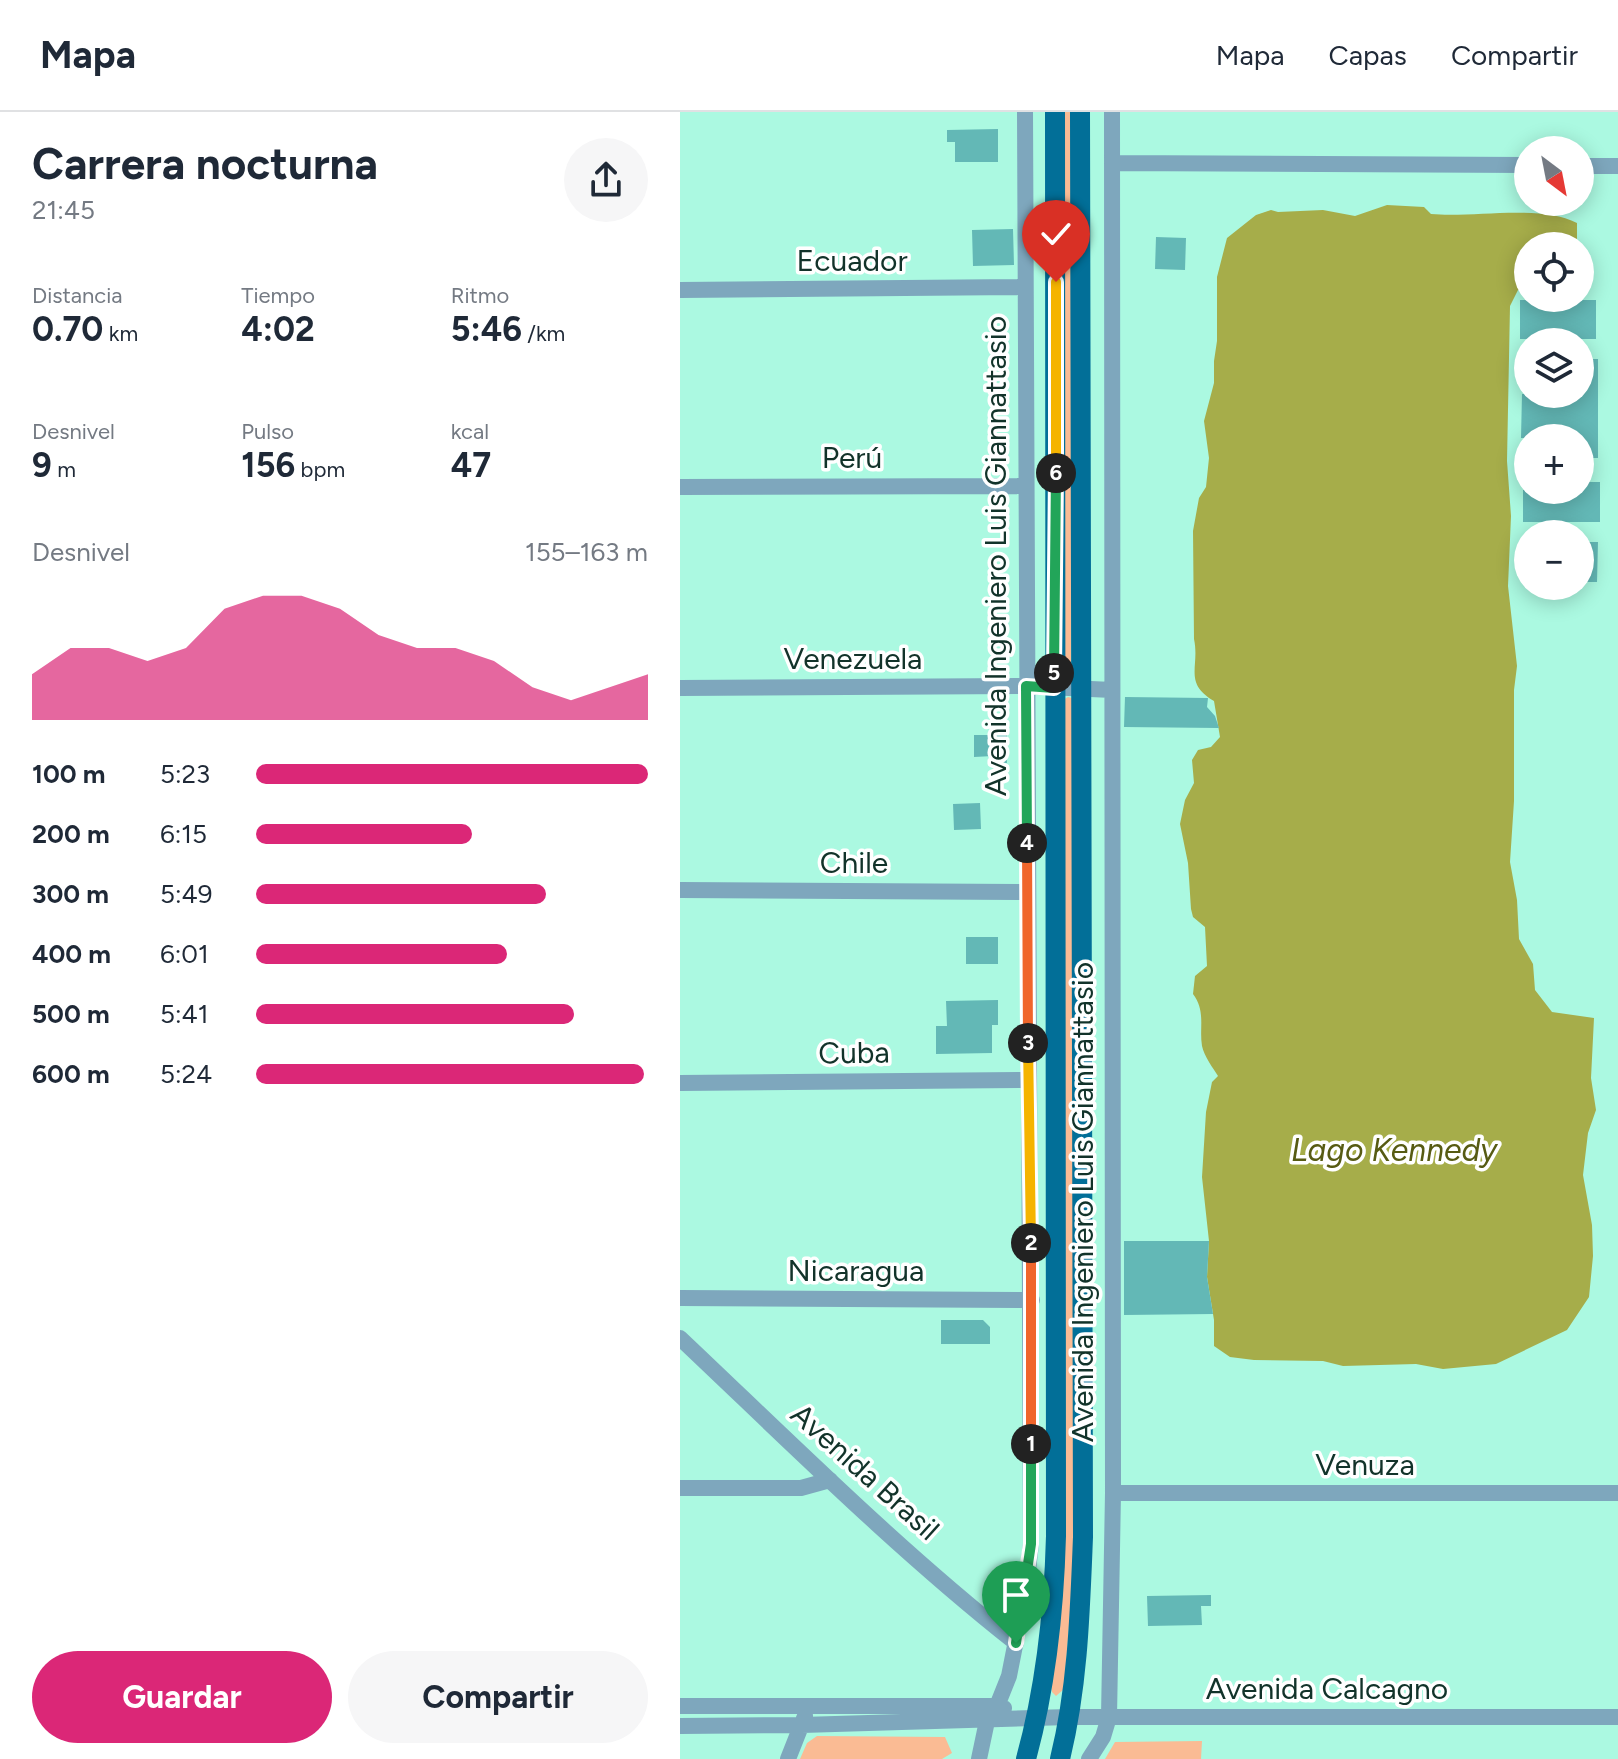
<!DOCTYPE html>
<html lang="es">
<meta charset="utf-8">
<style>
:root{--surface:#fff;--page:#f6f6f7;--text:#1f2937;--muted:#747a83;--line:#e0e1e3;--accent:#db2777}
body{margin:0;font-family:Figtree,sans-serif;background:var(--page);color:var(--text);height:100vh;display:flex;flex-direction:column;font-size:30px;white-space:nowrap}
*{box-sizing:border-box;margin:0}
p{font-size:26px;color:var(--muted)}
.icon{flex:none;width:44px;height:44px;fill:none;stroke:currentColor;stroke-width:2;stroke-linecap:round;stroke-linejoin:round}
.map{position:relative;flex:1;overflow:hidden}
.side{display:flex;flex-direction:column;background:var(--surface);width:680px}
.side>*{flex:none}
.needle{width:52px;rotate:148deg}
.controls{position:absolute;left:834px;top:24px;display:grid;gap:16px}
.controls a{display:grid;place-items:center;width:80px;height:80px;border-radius:50%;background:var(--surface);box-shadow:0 4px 20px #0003;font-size:40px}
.pin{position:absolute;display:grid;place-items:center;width:68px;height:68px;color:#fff;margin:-82px -34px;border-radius:50% 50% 50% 0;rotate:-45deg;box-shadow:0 0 8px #0007}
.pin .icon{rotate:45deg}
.km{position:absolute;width:40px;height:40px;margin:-20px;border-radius:50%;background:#222;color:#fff;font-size:22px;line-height:40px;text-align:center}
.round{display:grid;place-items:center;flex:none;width:84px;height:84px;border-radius:42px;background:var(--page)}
.summary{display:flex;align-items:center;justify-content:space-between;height:136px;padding:0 32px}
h1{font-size:44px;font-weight:700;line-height:60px}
.metrics{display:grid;grid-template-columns:repeat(3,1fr);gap:12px;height:136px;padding:8px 32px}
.metrics div{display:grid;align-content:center}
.metrics b{font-size:34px;font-weight:700}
.metrics small{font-size:22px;font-weight:400}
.metrics p{font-size:22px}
.chart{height:224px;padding:16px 32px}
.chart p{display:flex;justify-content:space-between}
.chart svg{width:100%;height:144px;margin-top:8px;fill:var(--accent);opacity:.7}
.action{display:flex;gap:16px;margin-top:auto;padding:16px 32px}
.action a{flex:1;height:92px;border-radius:48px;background:var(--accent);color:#fff;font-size:32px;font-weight:700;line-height:92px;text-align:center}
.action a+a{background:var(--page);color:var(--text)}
ul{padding:0 32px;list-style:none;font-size:26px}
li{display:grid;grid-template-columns:128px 96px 1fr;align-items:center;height:60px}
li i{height:20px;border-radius:10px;background:var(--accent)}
header{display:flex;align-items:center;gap:48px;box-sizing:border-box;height:112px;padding:0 40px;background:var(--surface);border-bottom:2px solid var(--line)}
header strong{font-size:38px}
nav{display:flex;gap:44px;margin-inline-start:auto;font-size:28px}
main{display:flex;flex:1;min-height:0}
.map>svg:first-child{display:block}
.green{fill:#fabb94}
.water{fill:#a6ad4a}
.building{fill:#63b8b6}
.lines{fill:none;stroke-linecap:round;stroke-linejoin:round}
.minor{stroke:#7ea7bd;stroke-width:16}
.major{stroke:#026f98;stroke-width:20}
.split-1-casing{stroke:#fff;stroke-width:16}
.split-2-casing{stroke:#fff;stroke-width:16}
.split-3-casing{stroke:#fff;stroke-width:16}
.split-4-casing{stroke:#fff;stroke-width:16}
.split-5-casing{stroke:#fff;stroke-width:16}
.split-6-casing{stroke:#fff;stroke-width:16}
.split-7-casing{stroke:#fff;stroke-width:16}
.split-1{stroke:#22a559;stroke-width:10}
.split-2{stroke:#f0652b;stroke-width:10}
.split-3{stroke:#f5b400;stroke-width:10}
.split-4{stroke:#f0652b;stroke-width:10}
.split-5{stroke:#22a559;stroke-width:10}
.split-6{stroke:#22a559;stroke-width:10}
.split-7{stroke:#f5b400;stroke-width:10}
.labels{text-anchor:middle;stroke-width:7;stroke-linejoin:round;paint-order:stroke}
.street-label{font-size:30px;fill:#12332a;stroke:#fff}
.water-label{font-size:32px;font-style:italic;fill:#575b13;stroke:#fff}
</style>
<header>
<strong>Mapa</strong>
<nav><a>Mapa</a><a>Capas</a><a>Compartir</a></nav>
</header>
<main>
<section class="side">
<div class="summary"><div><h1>Carrera nocturna</h1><p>21:45</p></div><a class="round"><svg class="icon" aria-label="share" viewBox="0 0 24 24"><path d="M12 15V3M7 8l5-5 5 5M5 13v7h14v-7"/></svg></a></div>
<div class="metrics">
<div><p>Distancia</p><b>0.70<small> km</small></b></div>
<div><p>Tiempo</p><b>4:02</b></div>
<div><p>Ritmo</p><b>5:46<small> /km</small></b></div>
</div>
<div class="metrics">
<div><p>Desnivel</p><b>9<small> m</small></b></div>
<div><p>Pulso</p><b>156<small> bpm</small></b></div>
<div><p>kcal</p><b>47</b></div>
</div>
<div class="chart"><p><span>Desnivel</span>155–163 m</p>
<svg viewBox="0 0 160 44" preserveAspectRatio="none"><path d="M0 44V30L10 22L20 22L30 26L40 22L50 10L60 6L70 6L80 10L90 18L100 22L110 22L120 26L130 34L140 38L150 34L160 30V44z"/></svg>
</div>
<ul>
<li><b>100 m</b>5:23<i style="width:100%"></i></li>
<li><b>200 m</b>6:15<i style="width:55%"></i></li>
<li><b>300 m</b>5:49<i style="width:74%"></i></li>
<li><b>400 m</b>6:01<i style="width:64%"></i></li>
<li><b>500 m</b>5:41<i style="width:81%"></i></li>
<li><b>600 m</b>5:24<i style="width:99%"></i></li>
</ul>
<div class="action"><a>Guardar</a><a>Compartir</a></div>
</section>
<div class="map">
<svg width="938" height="1647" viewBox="0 0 938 1647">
<rect width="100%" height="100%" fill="#abf9e1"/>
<path class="green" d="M382,0H393L391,564H387L383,561Z
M388,585L392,586L396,1425L384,1577L376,1584L372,1580L371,1574L383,588Z
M137,1624L265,1625L272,1641L262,1647H120L127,1631Z
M522,1629L521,1647H425L435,1630Z"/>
<path class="water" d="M707,93L744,95L751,102C794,106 859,92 897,111V134H848V175L838,178L830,194L827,349L831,404L828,474L837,554L834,578V689L830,750L837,788L839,827L853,852L855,878L872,900L914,906L911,966L916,998L908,1021L903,1063L912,1113L913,1144L909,1185L887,1218L816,1252L763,1257L736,1252L663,1254L643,1249L574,1248L550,1245L534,1234V1208L527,1165L529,1129L522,1065L526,1000L532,970L538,964C533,956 524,944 522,934C519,916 526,899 513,882L515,864L527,854L525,815L513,805L511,797L508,751L500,712L505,688L514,671L512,648L518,638L531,635L540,625L534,589C503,571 520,555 514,527L513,419L519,386L526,375L529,346L524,309L534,271V249L537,229V165L547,126L576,103L591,98L598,100L643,98L675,104Z"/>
<path class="building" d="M318,17V50H275V30H267V18Z
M333,117L334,153L293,154L292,118Z
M476,125L506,126L505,158L475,157Z
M840,188H916V227H840Z
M900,247H918V346H900V326H841L842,282H900Z
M900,370H920V410H843V378H900Z
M900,430H918L917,470H900Z
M445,585L528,586L527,595L535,604L539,616L444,615Z
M294,623H327V651H313V644L294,645Z
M300,691L301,717L274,718L273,692Z
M286,825H318V852H286Z
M318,888V913H312V941L256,942V914H267L266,889Z
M444,1129H529L527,1165L533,1202L444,1203Z
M261,1208H303L310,1215V1232H261Z
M531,1483V1494H521L522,1513L468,1514L467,1484Z"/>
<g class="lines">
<path class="minor" d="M432,51L848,53
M900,54H938
M0,178L345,175
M0,375L345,374
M0,576L346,574L432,578
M0,778L347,780
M0,971L349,968
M0,1186L352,1188
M0,1226C109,1329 217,1437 336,1531
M0,1376H121L150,1368
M433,1381H938
M0,1594H317L324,1596
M0,1614L122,1613L389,1605H938
M108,1647L125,1604
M299,1647L307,1609L317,1594L329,1564L345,1483L351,1432L345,0
M409,1647L423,1625L429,1605L433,1381L432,0"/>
<path class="major" d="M346,1647C366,1574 374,1499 376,1424L375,0
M380,1647C398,1574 400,1499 403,1425L400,0"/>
</g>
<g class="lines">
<g class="split-1-casing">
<path id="split-1" d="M336,1531L351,1432V1332"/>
</g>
<g class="split-2-casing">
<path id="split-2" d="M351,1131V1332"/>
</g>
<g class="split-3-casing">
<path id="split-3" d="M348,931L351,1131"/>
</g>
<g class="split-4-casing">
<path id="split-4" d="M347,731L348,931"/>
</g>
<g class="split-5-casing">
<path id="split-5" d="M347,731L346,574L374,576V561"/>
</g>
<g class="split-6-casing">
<path id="split-6" d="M374,561L376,361"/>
</g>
<g class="split-7-casing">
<path id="split-7" d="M376,170V361"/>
</g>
<use href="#split-1" class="split-1"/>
<use href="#split-2" class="split-2"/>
<use href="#split-3" class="split-3"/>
<use href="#split-4" class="split-4"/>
<use href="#split-5" class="split-5"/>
<use href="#split-6" class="split-6"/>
<use href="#split-7" class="split-7"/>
</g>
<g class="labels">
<g class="street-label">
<text x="172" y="159">Ecuador</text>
<text x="172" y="356">Perú</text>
<text transform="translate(316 444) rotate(-90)" y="10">Avenida Ingeniero Luis Giannattasio</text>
<text x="173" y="557">Venezuela</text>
<text x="174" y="761">Chile</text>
<text transform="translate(174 941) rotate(-1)" y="10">Cuba</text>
<text transform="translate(403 1090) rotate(-90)" y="10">Avenida Ingeniero Luis Giannattasio</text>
<text x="176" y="1169">Nicaragua</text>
<text x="685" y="1363">Venuza</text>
<text transform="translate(185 1360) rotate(42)" y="10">Avenida Brasil</text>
<text x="647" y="1587">Avenida Calcagno</text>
</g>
<g class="water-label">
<text x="714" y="1049">Lago Kennedy</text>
</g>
</g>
</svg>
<div class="controls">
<a><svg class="needle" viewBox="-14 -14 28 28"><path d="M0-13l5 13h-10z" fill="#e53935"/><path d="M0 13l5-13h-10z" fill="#747a83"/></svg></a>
<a><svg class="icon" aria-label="locate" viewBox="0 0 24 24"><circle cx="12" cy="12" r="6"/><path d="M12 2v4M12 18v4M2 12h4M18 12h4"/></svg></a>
<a><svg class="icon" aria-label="layers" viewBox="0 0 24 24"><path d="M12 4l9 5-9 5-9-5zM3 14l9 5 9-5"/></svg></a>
<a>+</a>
<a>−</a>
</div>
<div class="pin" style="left:336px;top:1531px;background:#1e9e55"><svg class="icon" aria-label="arrive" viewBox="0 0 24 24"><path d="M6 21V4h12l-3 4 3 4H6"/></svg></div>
<div class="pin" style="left:376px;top:170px;background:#d93025"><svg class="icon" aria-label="check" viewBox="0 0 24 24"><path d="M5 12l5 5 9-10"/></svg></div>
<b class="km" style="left:351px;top:1332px">1</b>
<b class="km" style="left:351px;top:1131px">2</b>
<b class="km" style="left:348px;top:931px">3</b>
<b class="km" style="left:347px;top:731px">4</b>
<b class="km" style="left:374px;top:561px">5</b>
<b class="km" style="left:376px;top:361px">6</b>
</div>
</main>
